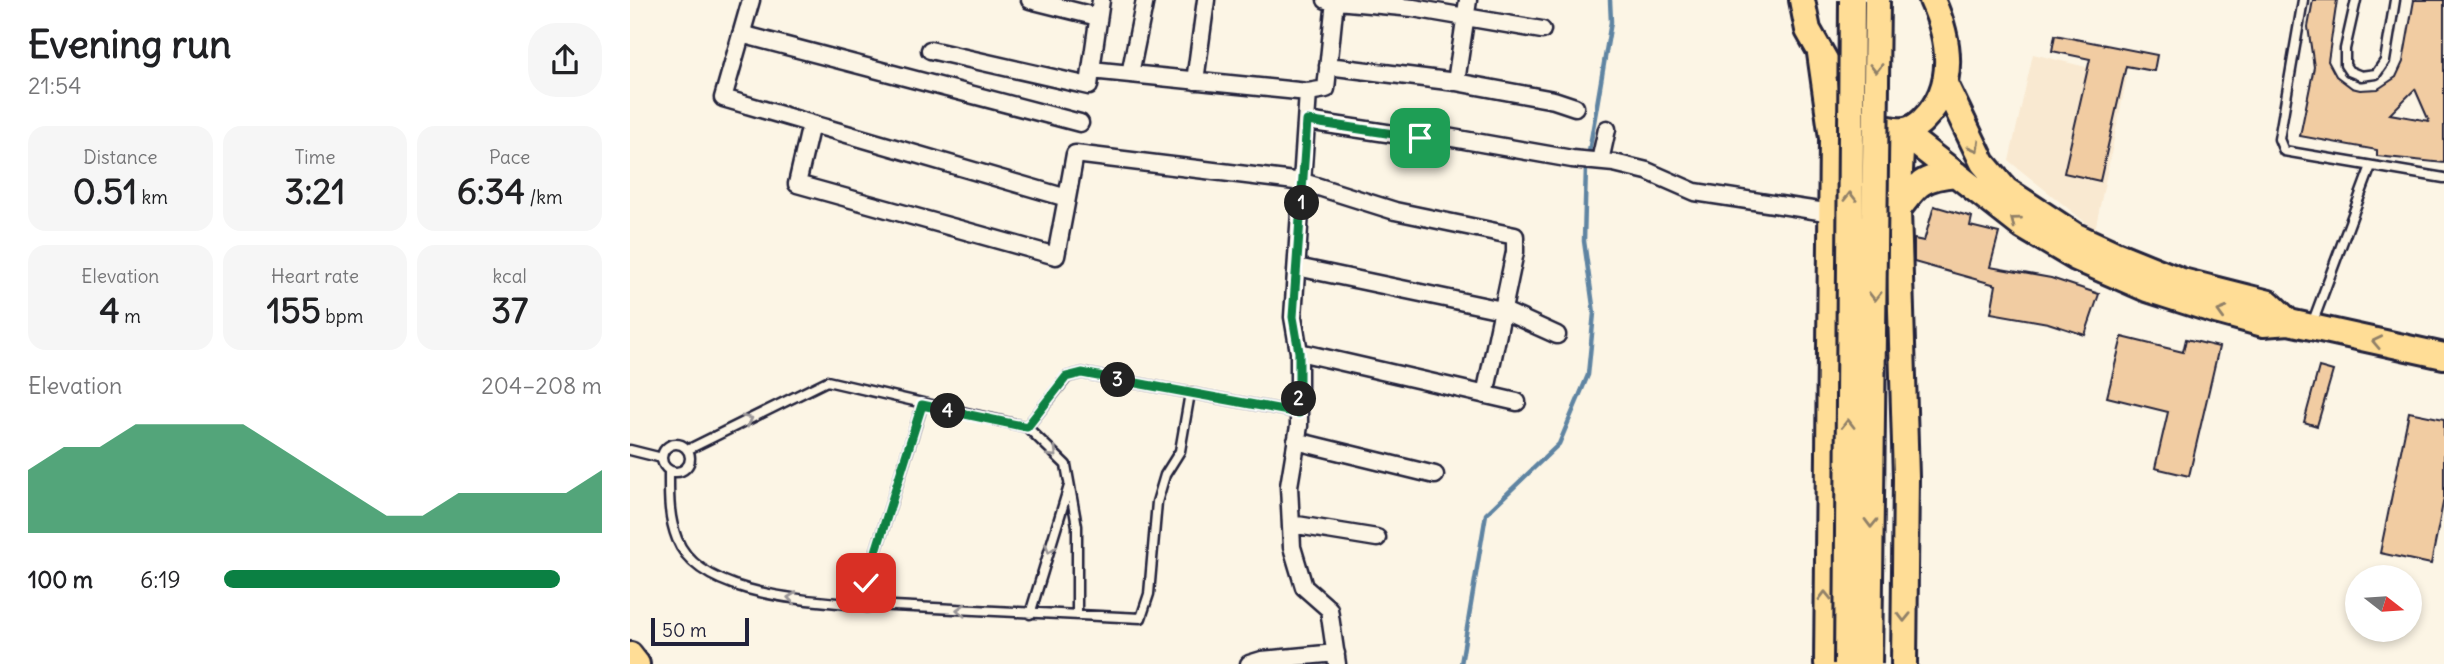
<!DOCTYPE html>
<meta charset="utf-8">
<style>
:root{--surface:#fff;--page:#f6f6f6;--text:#202124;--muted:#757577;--accent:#0b8043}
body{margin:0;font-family:Delius,sans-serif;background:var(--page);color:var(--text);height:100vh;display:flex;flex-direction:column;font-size:26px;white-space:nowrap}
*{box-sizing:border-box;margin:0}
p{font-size:23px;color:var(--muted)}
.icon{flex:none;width:38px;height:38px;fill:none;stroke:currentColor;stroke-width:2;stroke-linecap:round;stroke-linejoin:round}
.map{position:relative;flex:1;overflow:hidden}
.side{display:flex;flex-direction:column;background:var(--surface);width:630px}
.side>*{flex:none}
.needle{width:46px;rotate:107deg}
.fabs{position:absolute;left:1715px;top:565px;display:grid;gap:14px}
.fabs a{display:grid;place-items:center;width:77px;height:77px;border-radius:50%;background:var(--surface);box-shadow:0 4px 10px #0003;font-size:35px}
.scale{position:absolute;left:21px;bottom:18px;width:98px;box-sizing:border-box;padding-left:7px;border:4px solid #22223b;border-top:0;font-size:19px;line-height:24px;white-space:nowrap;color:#22223b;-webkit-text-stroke:5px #fcf5e5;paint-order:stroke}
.pin{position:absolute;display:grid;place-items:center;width:60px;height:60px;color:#fff;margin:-30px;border-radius:14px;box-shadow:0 4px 10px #0006}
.km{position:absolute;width:35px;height:35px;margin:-18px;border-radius:50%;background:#222;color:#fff;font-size:19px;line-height:35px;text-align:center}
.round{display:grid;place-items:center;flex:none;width:74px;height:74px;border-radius:28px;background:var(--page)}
.summary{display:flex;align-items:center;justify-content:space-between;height:119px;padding:0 28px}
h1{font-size:38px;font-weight:800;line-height:52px}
.figures{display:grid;grid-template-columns:repeat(3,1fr);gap:10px;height:119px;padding:7px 28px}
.figures div{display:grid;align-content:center;border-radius:18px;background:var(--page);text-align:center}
.figures b{font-size:35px;font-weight:800}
.figures small{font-size:19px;font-weight:400}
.figures p{font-size:19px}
.chart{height:196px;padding:14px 28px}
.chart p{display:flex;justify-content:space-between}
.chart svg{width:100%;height:126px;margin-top:7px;fill:var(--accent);opacity:.7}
ul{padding:0 28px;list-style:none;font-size:23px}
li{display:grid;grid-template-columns:112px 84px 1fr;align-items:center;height:52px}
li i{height:18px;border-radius:9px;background:var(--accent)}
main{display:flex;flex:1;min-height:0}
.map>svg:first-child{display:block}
.built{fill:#f9e9d1}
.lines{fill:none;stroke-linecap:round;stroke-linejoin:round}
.stream{stroke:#5e84a2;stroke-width:4.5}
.building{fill:#f1cca2;stroke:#22223b;stroke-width:2;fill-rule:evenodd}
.service-casing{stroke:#22223b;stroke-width:13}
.minor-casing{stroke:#22223b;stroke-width:21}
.primary-casing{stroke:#22223b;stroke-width:30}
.trunk-casing{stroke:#22223b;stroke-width:30}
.service{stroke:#fcf5e5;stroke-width:8}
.minor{stroke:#fcf5e5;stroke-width:16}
.primary{stroke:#ffdd96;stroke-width:24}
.trunk{stroke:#ffdd96;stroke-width:24}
.trunk-bridge-casing{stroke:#22223b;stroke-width:30;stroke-linecap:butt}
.trunk-bridge{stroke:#ffdd96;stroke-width:24}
.oneway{stroke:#908068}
.oneway2{stroke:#9a9698}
.route-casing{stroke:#fff;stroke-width:14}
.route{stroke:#0b8043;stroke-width:9}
</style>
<main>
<section class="side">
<div class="summary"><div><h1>Evening run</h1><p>21:54</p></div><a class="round"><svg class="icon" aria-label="share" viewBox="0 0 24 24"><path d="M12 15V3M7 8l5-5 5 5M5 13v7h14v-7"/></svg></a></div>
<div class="figures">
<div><p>Distance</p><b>0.51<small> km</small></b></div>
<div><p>Time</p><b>3:21</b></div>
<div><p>Pace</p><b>6:34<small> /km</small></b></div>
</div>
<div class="figures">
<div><p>Elevation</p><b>4<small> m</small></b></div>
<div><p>Heart rate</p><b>155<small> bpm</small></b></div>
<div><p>kcal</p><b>37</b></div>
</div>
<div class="chart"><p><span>Elevation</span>204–208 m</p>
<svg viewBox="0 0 160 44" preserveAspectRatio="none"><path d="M0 44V22L10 14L20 14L30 6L40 6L50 6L60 6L70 14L80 22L90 30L100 38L110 38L120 30L130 30L140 30L150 30L160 22V44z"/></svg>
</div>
<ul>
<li><b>100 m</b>6:19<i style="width:89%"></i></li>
</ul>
</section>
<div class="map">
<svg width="1814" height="664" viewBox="0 0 1814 664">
<rect width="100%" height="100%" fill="#fcf5e5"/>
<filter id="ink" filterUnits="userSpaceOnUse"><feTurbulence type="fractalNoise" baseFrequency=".0143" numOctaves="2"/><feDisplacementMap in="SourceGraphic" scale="14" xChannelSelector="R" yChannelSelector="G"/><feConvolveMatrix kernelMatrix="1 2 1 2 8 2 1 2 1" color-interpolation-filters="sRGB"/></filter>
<g filter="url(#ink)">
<path class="built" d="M1403,54L1497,77L1465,230L1379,161Z"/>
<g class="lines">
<path class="stream" d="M959,152L981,22L980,0
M831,664L856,514L929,444L958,375L964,313L954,241L956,166"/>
</g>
<path class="building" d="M1683,0H1707L1698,61L1706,76L1722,88L1730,90L1748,89L1766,77L1773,62L1784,0H1814V163L1747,156V150L1670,136L1684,67L1678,27ZM1785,89L1799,121L1760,114Z
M1425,35L1527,55L1524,71L1496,66L1470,181L1434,173L1460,59L1422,51Z
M1304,206L1342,217L1340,226L1369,233L1360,267L1421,278L1469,294L1455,335L1418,323L1361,313L1366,285L1284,262V239L1294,241Z
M1492,337L1553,352L1556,339L1589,347L1559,476L1525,468L1538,412L1477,397Z
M1689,367L1703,371L1687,426L1674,422Z
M1779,412L1814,419V498L1801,564L1750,553Z"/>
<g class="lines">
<g class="service-casing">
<path id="service" d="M1673,0L1649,139L1654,151L1814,178
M1726,0L1715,49V65L1719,71L1731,76L1746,74L1755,61L1765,0
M1682,324L1741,166
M397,427L437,377L452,373L669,413
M32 458a14 14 0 1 1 28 0a14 14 0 1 1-28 0Z
M0,450L32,458
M57,450L197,381L397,427L436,465L447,526V615
M39,470C39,494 38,516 47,539C69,596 178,600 230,605
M236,583L292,406
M225 595a12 12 0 1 1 24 0a12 12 0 1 1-24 0Z
M243,605L511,618L519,594L527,502L535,475L550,451L560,393
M400,614L439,486"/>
</g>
<g class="minor-casing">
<path id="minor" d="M121,0L93,98L437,198L426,256L167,184L181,124
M400,0L468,17
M471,0L461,70L678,92
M696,0L783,8L912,30
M705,0L696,89L678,92L663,317L669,352V426L659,486L662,547L674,587L699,609L707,664
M111,34L450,123
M300,50L459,86L461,70
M698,66L826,82L924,100L945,107
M500,74L515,0
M565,81L576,0
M826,82L838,0
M677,121L790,138L800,134L942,159L984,163L1017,171L1065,192L1202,213
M970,161L977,129
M437,198L445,154L673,182L765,211L885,236V252L855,395
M667,267L872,310L927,335
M669,352L887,402
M666,441L805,475
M661,524L747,538
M619,664L632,660L706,653"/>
</g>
<g class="primary-casing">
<path id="primary" d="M0,655L7,664"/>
</g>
<g class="trunk-casing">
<path id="trunk" d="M1172,0L1178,30L1199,67
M1190,53L1202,138L1197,664
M1316,86L1353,163L1376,190L1446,236L1483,253L1552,281L1639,303L1659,322
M1259,129C1273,132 1284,130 1294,119C1327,86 1320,39 1302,0
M1272,132L1392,226L1446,258L1517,289L1589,312L1633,324L1659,322L1814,356
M1272,132L1268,210L1276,477L1274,664
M1268,210C1287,184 1292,177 1326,174"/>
</g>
<use href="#service" class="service"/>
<use href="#minor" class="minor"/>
<use href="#primary" class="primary"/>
<use href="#trunk" class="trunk"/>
<g class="trunk-bridge-casing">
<path id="trunk-bridge" d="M1217,664L1222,0
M1239,664L1247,0"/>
</g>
<use href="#trunk-bridge" class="trunk-bridge"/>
</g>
<defs><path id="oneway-chevron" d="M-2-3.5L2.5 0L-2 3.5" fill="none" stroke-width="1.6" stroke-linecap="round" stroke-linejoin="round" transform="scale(1.75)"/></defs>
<g class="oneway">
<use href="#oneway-chevron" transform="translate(1246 68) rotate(90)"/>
<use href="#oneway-chevron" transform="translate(1345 147) rotate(61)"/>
<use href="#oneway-chevron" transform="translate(1220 197) rotate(-90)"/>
<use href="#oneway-chevron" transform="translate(1385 221) rotate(-143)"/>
<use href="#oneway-chevron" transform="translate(1245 296) rotate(90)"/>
<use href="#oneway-chevron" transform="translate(1592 312) rotate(-164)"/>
<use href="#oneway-chevron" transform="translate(1747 342) rotate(-168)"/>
<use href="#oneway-chevron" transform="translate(1218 424) rotate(-90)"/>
<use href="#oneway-chevron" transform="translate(1241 523) rotate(91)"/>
<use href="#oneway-chevron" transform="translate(1195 596) rotate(-91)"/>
<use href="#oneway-chevron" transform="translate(1274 617) rotate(91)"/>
</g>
<g class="oneway2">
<use href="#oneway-chevron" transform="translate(118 420) rotate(-26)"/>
<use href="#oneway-chevron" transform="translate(423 453) rotate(45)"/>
<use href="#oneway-chevron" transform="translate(420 548) rotate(107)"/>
<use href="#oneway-chevron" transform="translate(162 598) rotate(-173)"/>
<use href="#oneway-chevron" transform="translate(331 610) rotate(-177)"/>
</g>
</g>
<g class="lines" filter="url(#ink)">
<g class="route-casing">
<path id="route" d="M236,583L292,405L397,427L436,377L452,373L669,413V352L663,317L677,121L790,138"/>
</g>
<use href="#route" class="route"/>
</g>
</svg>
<div class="fabs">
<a><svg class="needle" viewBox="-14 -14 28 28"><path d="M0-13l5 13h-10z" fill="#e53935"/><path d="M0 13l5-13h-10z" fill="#757577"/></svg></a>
</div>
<div class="scale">50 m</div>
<div class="pin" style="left:790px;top:138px;background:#1e9e55"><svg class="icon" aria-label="arrive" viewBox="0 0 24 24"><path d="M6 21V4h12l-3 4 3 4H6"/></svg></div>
<div class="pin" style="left:236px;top:583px;background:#d93025"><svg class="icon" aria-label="check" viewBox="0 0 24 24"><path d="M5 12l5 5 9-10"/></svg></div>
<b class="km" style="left:672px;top:203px">1</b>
<b class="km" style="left:669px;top:399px">2</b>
<b class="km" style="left:488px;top:380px">3</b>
<b class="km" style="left:318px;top:411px">4</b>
</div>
</main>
